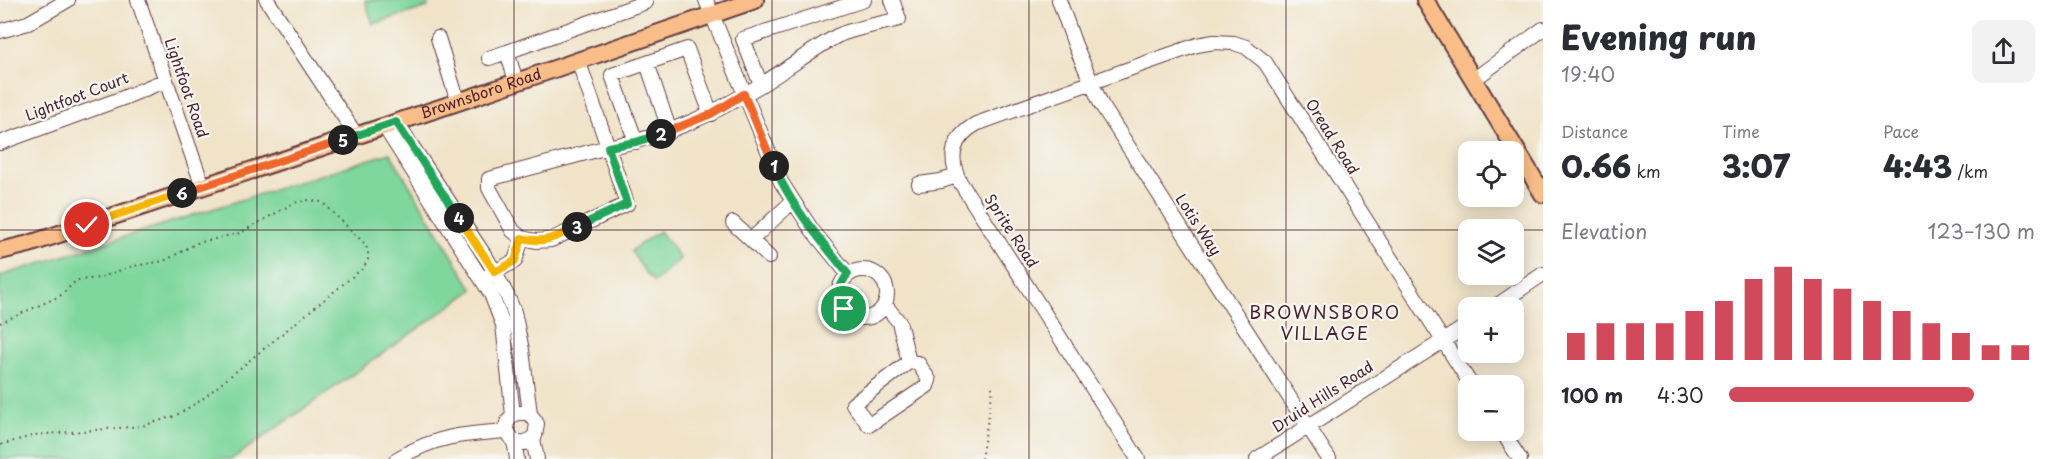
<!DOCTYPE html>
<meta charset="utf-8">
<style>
:root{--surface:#fff;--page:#f2f2f3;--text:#2b2b33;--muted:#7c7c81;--accent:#d1495b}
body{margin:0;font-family:"Playpen Sans",sans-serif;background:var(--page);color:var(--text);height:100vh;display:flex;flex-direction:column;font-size:22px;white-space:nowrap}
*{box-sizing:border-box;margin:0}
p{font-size:20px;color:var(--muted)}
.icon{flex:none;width:33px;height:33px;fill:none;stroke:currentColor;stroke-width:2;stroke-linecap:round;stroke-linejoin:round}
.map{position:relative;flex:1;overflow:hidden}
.drawer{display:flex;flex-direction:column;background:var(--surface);width:510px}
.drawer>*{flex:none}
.tools{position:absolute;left:1458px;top:141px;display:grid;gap:12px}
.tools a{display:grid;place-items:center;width:66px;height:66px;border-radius:12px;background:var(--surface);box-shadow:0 3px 15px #0003;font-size:30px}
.pin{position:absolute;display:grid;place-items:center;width:51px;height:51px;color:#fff;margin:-26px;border:3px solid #fff;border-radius:50%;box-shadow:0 2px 6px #0007}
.km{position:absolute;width:30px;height:30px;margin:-15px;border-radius:50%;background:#222;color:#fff;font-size:16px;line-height:30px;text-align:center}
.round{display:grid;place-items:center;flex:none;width:63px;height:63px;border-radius:12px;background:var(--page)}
.headline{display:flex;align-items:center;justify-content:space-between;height:102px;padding:0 18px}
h1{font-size:33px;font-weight:800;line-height:45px}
.metrics{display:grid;grid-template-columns:repeat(3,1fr);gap:9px;height:102px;padding:6px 18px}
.metrics div{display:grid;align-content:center}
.metrics b{font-size:30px;font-weight:800}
.metrics small{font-size:16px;font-weight:400}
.metrics p{font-size:16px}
.chart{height:168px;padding:12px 18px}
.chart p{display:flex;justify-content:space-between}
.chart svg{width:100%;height:108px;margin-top:6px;stroke:var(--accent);stroke-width:6}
ul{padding:0 18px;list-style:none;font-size:20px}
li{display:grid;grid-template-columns:96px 72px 1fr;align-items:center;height:45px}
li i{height:15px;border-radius:8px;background:var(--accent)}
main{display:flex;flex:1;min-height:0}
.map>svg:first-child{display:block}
.green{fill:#7fd79d;stroke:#647b64;stroke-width:1.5}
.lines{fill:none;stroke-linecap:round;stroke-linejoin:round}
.minor-casing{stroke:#633c43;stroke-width:16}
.major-casing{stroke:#633c43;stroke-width:20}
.path{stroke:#633c43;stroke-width:2;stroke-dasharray:1.5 4.5;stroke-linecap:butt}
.minor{stroke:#fff;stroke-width:14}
.major{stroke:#f8bd89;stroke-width:16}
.split-1-casing{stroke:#fff;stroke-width:12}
.split-2-casing{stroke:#fff;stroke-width:12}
.split-3-casing{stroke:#fff;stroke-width:12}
.split-4-casing{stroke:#fff;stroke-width:12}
.split-5-casing{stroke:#fff;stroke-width:12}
.split-6-casing{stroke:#fff;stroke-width:12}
.split-7-casing{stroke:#fff;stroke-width:12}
.split-1{stroke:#22a559;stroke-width:8}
.split-2{stroke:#f0652b;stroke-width:8}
.split-3{stroke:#22a559;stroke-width:8}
.split-4{stroke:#f5b400;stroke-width:8}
.split-5{stroke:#22a559;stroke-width:8}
.split-6{stroke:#f0652b;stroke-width:8}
.split-7{stroke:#f5b400;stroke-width:8}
.grid{fill:none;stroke:#4a1f2b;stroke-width:1.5;stroke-opacity:0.55}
.labels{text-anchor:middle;stroke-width:4.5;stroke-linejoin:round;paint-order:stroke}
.street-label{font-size:15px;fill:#4a1f2b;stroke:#f6f6f2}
.quarter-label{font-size:18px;letter-spacing:1.5px;fill:#4a1f2b;stroke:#f6f6f2}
</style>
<main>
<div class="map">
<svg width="1543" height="459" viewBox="0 0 1543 459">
<rect width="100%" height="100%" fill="#f6f6f2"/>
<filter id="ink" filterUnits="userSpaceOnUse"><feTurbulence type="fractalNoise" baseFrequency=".0167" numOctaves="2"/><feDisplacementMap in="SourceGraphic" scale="12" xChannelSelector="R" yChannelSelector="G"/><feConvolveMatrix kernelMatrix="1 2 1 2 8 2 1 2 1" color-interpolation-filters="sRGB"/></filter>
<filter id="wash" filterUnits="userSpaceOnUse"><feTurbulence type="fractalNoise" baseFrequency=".008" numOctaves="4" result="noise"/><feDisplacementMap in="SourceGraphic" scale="24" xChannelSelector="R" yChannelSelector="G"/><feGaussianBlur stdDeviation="1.35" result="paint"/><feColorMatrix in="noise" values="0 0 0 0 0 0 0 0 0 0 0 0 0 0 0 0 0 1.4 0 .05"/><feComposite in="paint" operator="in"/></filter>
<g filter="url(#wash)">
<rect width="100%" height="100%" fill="#f0e3c8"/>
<path class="green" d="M365,0H426L428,7L373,24Z
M390,153L473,290L232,459H0V276Z
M659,231L667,240L680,259L654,282L645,272L631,251Z"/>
</g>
<g filter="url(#ink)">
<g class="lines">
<g class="minor-casing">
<path id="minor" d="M138,0L203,187
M267,0L356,135
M706,0L781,182L812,230L848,274
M1059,0L1075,45L1101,104L1329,459
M0,31L28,23L68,0
M438,38L458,102
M489,58L507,52
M578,60L608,147C666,137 714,114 764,83C788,68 812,50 837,36C853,28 881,24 899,19L892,0
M647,63L670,132
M1473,80L1543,29
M516,81L507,52L646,2
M761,85L743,39L864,0
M396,122L489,262L507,295L514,312L522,350L530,414
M384,126L491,294L503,325L513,415
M636,142L612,75L687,49L711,114
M0,143L123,98L166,80
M608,147L627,204L551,240L536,241L522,238L513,231L489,188V179Z
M919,184L941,181L957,176
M733,223L769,257
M751,240L793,201
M839 294a24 24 0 1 1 48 0a24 24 0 1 1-48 0Z
M489,275L515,261L522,238
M885,305L899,322L909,362L853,404L869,425L927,386L929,380L918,363L909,362
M1493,308L1543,274
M1501,430L1520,459
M533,439L537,459
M513,441L525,443L535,436L537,424C532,413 524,410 513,415C500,428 509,431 514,443C516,448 516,454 517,459
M397,459C435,436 463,434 506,431
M1138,459L960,182C948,157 952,138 976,124L1112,75L1197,45L1214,42L1234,43L1246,47L1265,62L1472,386
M1257,459L1468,325"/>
</g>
<g class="major-casing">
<g id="major">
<path d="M1425,0L1543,194"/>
<path id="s1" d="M0,251L29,244L458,102L755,0"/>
</g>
</g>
<path class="path" d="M0,323L60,296L77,280L100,278L129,267L164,261L197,243L240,233L294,203L307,200L322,202L363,242L368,250V260L363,268L201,400L175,416L142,426L35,435L0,445
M981,459L993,389L989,384"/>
<use href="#minor" class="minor"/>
<use href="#major" class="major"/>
</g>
</g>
<g class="lines" filter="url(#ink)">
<g class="split-1-casing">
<path id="split-1" d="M774,166C791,206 821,241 848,274C838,286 837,295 844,309"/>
</g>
<g class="split-2-casing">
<path id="split-2" d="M661,134L711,114L744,94L774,166"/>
</g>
<g class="split-3-casing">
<path id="split-3" d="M577,227L627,204L608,147L636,142L661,134"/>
</g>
<g class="split-4-casing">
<path id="split-4" d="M459,218L495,272L515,261L522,238C545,244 556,237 577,227"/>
</g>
<g class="split-5-casing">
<path id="split-5" d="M343,140L396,122L459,218"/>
</g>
<g class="split-6-casing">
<path id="split-6" d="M182,193L343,140"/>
</g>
<g class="split-7-casing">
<path id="split-7" d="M87,225L182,193"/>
</g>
<use href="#split-1" class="split-1"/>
<use href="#split-2" class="split-2"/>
<use href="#split-3" class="split-3"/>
<use href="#split-4" class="split-4"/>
<use href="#split-5" class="split-5"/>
<use href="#split-6" class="split-6"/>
<use href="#split-7" class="split-7"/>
</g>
<path class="grid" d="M257,0V459M514,0V459M772,0V459M1029,0V459M1286,0V459M0,230H1468M1468,230H1514M1514,230H1543"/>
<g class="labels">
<g class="street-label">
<text transform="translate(186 88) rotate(71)" y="5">Lightfoot Road</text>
<text dy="5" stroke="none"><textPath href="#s1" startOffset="506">Brownsboro Road</textPath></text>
<text transform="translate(77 97) rotate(-21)" y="5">Lightfoot Court</text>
<text transform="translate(1332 137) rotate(58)" y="5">Oread Road</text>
<text transform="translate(1198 225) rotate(57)" y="5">Lotis Way</text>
<text transform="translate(1011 231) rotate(57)" y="5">Sprite Road</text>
<text transform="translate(1323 397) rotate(-33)" y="5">Druid Hills Road</text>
</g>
<g class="quarter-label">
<text x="1325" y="319">BROWNSBORO<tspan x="1325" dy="21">VILLAGE</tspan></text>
</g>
</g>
</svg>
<div class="tools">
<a><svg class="icon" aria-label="locate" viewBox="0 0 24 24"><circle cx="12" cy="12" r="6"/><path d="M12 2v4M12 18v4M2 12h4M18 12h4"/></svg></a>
<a><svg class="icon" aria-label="layers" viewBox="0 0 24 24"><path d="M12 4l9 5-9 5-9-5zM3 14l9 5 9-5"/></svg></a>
<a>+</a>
<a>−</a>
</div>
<div class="pin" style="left:844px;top:309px;background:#1e9e55"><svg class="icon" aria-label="arrive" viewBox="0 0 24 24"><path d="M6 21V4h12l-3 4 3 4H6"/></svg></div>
<div class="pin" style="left:87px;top:225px;background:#d93025"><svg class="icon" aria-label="check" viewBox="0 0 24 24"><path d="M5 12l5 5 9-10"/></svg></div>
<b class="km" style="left:774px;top:166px">1</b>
<b class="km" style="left:661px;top:134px">2</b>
<b class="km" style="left:577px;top:227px">3</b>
<b class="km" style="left:459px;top:218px">4</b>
<b class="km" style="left:343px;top:140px">5</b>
<b class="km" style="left:182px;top:193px">6</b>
</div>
<section class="drawer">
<div class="headline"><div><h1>Evening run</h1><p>19:40</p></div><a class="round"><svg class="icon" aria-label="share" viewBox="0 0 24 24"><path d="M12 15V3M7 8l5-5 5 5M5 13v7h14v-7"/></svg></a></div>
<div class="metrics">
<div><p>Distance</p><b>0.66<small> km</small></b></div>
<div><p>Time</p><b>3:07</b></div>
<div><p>Pace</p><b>4:43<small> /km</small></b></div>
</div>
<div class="chart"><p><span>Elevation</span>123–130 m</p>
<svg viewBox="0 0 160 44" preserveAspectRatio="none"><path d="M5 44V33M15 44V29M25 44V29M35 44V29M45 44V24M55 44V20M65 44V11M75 44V6M85 44V11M95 44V15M105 44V20M115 44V24M125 44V29M135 44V33M145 44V38M155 44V38"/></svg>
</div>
<ul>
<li><b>100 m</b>4:30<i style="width:80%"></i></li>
</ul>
</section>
</main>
